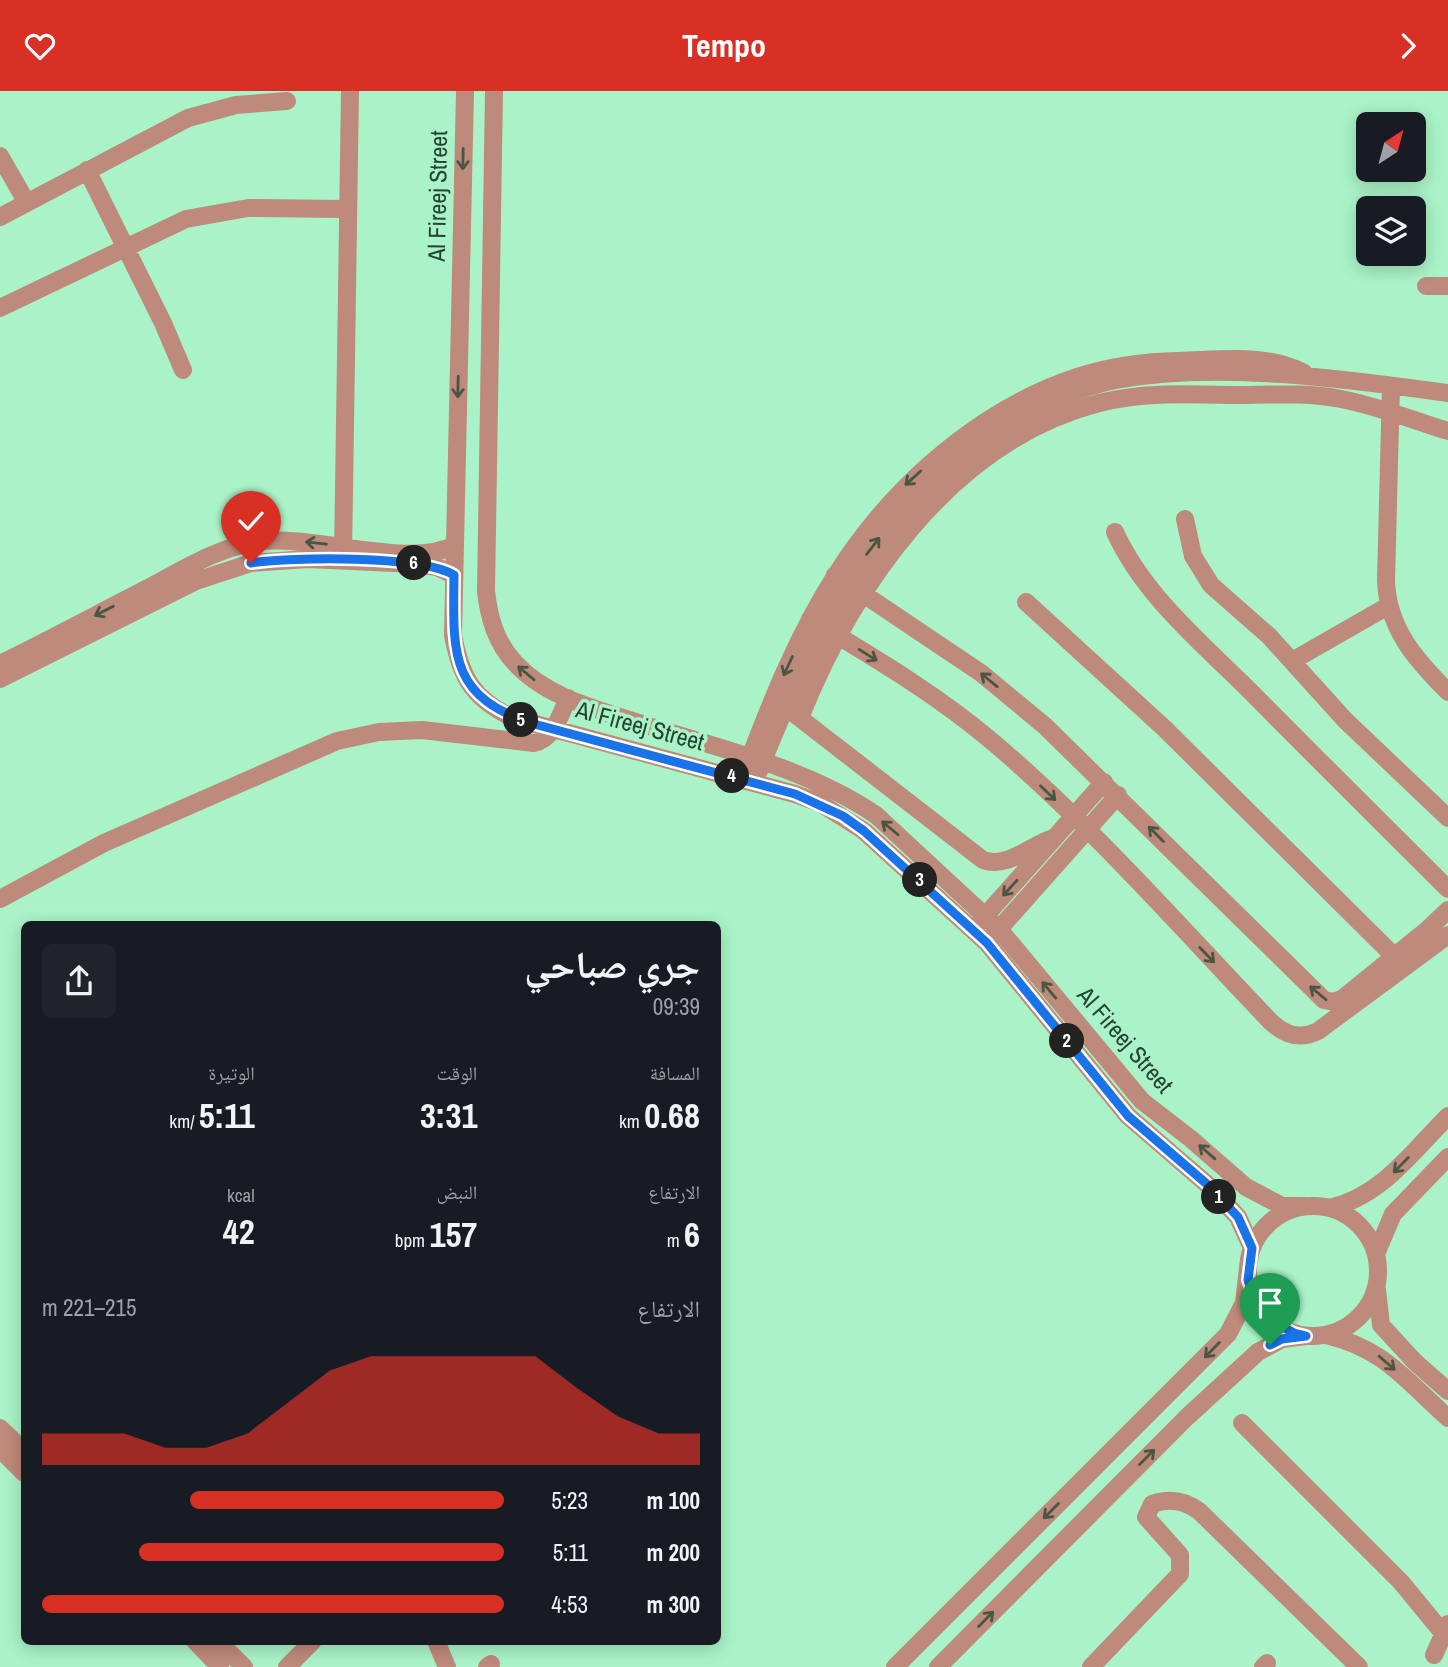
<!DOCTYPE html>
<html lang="ar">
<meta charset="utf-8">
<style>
:root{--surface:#171b24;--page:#20242c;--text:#f1f3f6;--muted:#9ea1a6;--accent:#d93025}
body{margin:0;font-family:"Archivo Narrow","Noto Naskh Arabic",sans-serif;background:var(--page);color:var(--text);direction:rtl;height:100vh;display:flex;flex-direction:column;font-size:26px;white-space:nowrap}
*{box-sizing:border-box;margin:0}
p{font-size:23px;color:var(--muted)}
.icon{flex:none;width:38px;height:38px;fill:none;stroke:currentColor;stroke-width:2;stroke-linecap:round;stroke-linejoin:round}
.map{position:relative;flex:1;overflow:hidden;direction:ltr}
.drawer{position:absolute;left:21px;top:830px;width:700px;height:724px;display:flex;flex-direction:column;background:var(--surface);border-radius:10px;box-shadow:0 4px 18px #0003;direction:rtl}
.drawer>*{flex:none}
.needle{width:46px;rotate:36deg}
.fabs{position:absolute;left:1356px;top:21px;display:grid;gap:14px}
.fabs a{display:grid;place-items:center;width:70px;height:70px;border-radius:10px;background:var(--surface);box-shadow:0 4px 18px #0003;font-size:35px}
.pin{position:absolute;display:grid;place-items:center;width:60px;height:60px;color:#fff;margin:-72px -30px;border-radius:50% 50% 50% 0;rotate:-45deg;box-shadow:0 0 7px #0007}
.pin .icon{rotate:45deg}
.km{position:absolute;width:35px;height:35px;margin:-18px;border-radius:50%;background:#222;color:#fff;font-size:19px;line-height:35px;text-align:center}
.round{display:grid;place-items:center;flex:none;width:74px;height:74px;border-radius:10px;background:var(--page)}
.overview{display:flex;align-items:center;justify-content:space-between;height:119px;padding:0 21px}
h1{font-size:38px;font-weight:800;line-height:52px}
.metrics{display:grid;grid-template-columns:repeat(3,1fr);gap:10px;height:119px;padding:7px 21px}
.metrics div{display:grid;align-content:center}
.metrics b{font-size:35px;font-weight:800}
.metrics small{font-size:19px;font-weight:400}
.metrics p{font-size:19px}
.chart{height:196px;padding:14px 21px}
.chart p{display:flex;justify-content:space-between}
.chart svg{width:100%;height:126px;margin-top:7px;fill:var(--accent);opacity:.7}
ul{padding:0 21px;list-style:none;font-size:23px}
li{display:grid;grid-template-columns:112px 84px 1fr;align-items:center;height:52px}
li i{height:18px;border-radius:9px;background:var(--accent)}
header{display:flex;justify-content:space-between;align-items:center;height:91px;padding:0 21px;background:var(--accent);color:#fff;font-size:32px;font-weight:800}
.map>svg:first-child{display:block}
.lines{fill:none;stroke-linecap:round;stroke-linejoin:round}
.minor{stroke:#be8a7b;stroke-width:18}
.oneway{stroke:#4b5544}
.route-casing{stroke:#fff;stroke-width:14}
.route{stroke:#1a73e8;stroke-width:9}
.labels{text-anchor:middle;stroke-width:7;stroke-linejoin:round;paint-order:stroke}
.street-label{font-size:24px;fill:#254332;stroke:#aaf3c8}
</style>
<header><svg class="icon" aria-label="forward" viewBox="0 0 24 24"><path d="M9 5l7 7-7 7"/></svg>Tempo<svg class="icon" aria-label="heart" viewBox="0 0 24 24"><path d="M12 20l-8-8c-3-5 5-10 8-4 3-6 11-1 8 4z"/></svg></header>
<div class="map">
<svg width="1448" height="1576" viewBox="0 0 1448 1576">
<rect width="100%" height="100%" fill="#aaf3c8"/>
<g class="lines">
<path class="minor" d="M465,0L453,544C461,587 473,608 513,627L795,703L820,712L864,740L987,852L1128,1025L1208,1094L1238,1126L1252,1157
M494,0L486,500C489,527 496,552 515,572C546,606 596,618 639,632C718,657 807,677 876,724L999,838L1142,1010L1191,1048L1246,1096L1282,1115H1306
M0,65L27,112
M87,79L163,232L183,279
M0,126L188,27L236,14L287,10
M1426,195H1448
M0,217L186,128L248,117L348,118
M1391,295L1386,490C1388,538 1416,569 1448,601
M1185,428L1193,465L1211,494L1269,545L1345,629L1448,727
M1115,441C1144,505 1203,553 1252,602C1317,668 1383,733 1448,798
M343,466L350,0
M835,484L981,582L1045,635L1324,909L1334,911L1342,908L1427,839L1448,819
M1026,511L1164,637L1402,873
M810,528C873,566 938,604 994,652C1094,737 1181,837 1271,931C1285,944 1300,949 1318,940L1448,844
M1292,570L1388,515
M0,573C51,548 101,521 152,495C184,478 218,457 255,451C314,442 408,479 455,454
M0,588L196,490L251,472L308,468L416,473L437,476L454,484
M792,621L983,769C1008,778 1030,754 1054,747
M800,627C853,494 952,350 1099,312C1142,301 1187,303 1231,304C1267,304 1305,301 1341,308C1377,315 1413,329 1448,340
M746,677C799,535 854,418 985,331C1047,291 1105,271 1179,270C1220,269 1267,262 1304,282
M758,682C815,541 870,419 1005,336C1040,314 1075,297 1116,289C1218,270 1345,288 1448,302
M0,808L104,752L337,650L379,641L422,639L534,652C554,648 560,624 568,607
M979,832L1104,691
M992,846L1118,704
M1248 1180a65 65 0 1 1 130 0a65 65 0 1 1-130 0Z
M1330,1117C1382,1105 1412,1061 1448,1025
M1376,1163L1393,1123L1448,1066
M1377,1199L1381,1234L1415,1271L1448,1300
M1326,1244C1385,1258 1405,1289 1448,1327
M1242,1332L1401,1491L1443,1542
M0,1337L24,1360
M0,1358L24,1382
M195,1550L220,1576
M218,1550L244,1576
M436,1550L447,1576
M1434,1564L1448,1533
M287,1576L313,1550
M487,1576L491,1573
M895,1576L1228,1243L1244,1212L1248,1177
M938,1576L1187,1326L1258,1261L1282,1248L1306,1245
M1091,1576L1180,1483V1464L1146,1426L1152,1413C1169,1407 1184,1409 1199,1420L1359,1576
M1263,1576L1267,1572"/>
</g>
<defs><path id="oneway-shaft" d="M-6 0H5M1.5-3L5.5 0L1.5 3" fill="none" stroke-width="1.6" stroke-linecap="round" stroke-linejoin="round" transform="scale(1.75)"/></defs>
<g class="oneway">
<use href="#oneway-shaft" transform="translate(463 68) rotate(91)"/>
<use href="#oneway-shaft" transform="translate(458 296) rotate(91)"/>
<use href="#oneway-shaft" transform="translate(913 387) rotate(138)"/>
<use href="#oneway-shaft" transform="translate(316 452) rotate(-174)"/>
<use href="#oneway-shaft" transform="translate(873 455) rotate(-52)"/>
<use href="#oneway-shaft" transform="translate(104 520) rotate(153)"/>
<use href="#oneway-shaft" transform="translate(868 564) rotate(32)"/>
<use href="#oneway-shaft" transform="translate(788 575) rotate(115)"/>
<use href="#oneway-shaft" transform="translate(526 582) rotate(-140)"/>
<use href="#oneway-shaft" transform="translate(989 589) rotate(-141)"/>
<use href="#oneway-shaft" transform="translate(1048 702) rotate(44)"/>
<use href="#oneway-shaft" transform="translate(890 737) rotate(-140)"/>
<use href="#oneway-shaft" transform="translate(1156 743) rotate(-135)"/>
<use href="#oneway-shaft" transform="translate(1010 797) rotate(132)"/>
<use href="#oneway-shaft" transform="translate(1207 864) rotate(46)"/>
<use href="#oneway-shaft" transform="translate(1049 899) rotate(-130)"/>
<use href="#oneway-shaft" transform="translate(1318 902) rotate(-140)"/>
<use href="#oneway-shaft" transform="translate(1207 1061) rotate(-139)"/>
<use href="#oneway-shaft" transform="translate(1401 1074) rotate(135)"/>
<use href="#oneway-shaft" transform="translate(1212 1259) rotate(134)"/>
<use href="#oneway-shaft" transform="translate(1387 1272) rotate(41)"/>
<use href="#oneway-shaft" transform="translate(1147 1366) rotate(-45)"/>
<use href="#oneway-shaft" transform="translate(1051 1420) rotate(135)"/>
<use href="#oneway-shaft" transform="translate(986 1528) rotate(-45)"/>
</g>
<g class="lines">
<g class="route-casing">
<path id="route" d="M251,472C292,466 421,464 454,484C453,563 449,606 534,633L795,703L843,725L864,740L987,852L1128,1025L1208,1094L1238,1126L1252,1157L1248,1189L1256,1212L1273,1231L1294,1242L1306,1245L1282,1248L1270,1254"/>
</g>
<use href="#route" class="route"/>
</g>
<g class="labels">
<g class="street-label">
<text transform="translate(438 105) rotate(-89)" y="8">Al Fireej Street</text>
<text transform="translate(640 635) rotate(15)" y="8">Al Fireej Street</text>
<text transform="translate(1125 949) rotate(49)" y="8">Al Fireej Street</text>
</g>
</g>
</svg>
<div class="fabs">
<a><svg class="needle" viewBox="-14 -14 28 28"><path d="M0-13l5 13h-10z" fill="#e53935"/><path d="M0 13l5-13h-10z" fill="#9ea1a6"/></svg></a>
<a><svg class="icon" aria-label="layers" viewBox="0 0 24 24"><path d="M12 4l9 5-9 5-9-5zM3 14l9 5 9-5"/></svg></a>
</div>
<div class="pin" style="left:1270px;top:1254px;background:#1e9e55"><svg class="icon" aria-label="arrive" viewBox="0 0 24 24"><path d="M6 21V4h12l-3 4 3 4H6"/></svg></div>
<div class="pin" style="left:251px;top:472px;background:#d93025"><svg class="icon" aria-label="check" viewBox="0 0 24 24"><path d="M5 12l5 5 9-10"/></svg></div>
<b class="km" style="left:1219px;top:1106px">1</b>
<b class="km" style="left:1067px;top:950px">2</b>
<b class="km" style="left:920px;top:789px">3</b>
<b class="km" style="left:732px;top:685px">4</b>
<b class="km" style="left:521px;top:629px">5</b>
<b class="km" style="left:414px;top:472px">6</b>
<section class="drawer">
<div class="overview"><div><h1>جري صباحي</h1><p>09:39</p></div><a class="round"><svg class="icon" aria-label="share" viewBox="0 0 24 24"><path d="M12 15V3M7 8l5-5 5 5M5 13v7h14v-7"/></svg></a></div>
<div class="metrics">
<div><p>المسافة</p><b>0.68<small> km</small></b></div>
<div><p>الوقت</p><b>3:31</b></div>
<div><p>الوتيرة</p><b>5:11<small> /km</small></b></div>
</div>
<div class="metrics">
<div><p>الارتفاع</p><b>6<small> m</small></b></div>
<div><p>النبض</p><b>157<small> bpm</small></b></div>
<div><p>kcal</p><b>42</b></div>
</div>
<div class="chart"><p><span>الارتفاع</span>215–221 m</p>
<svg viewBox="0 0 160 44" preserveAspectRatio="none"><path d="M0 44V33L10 33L20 33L30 38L40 38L50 33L60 22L70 11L80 6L90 6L100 6L110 6L120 6L130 17L140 27L150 33L160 33V44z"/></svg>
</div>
<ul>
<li><b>100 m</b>5:23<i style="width:68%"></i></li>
<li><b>200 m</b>5:11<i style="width:79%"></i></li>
<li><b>300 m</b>4:53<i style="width:100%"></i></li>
</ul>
</section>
</div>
